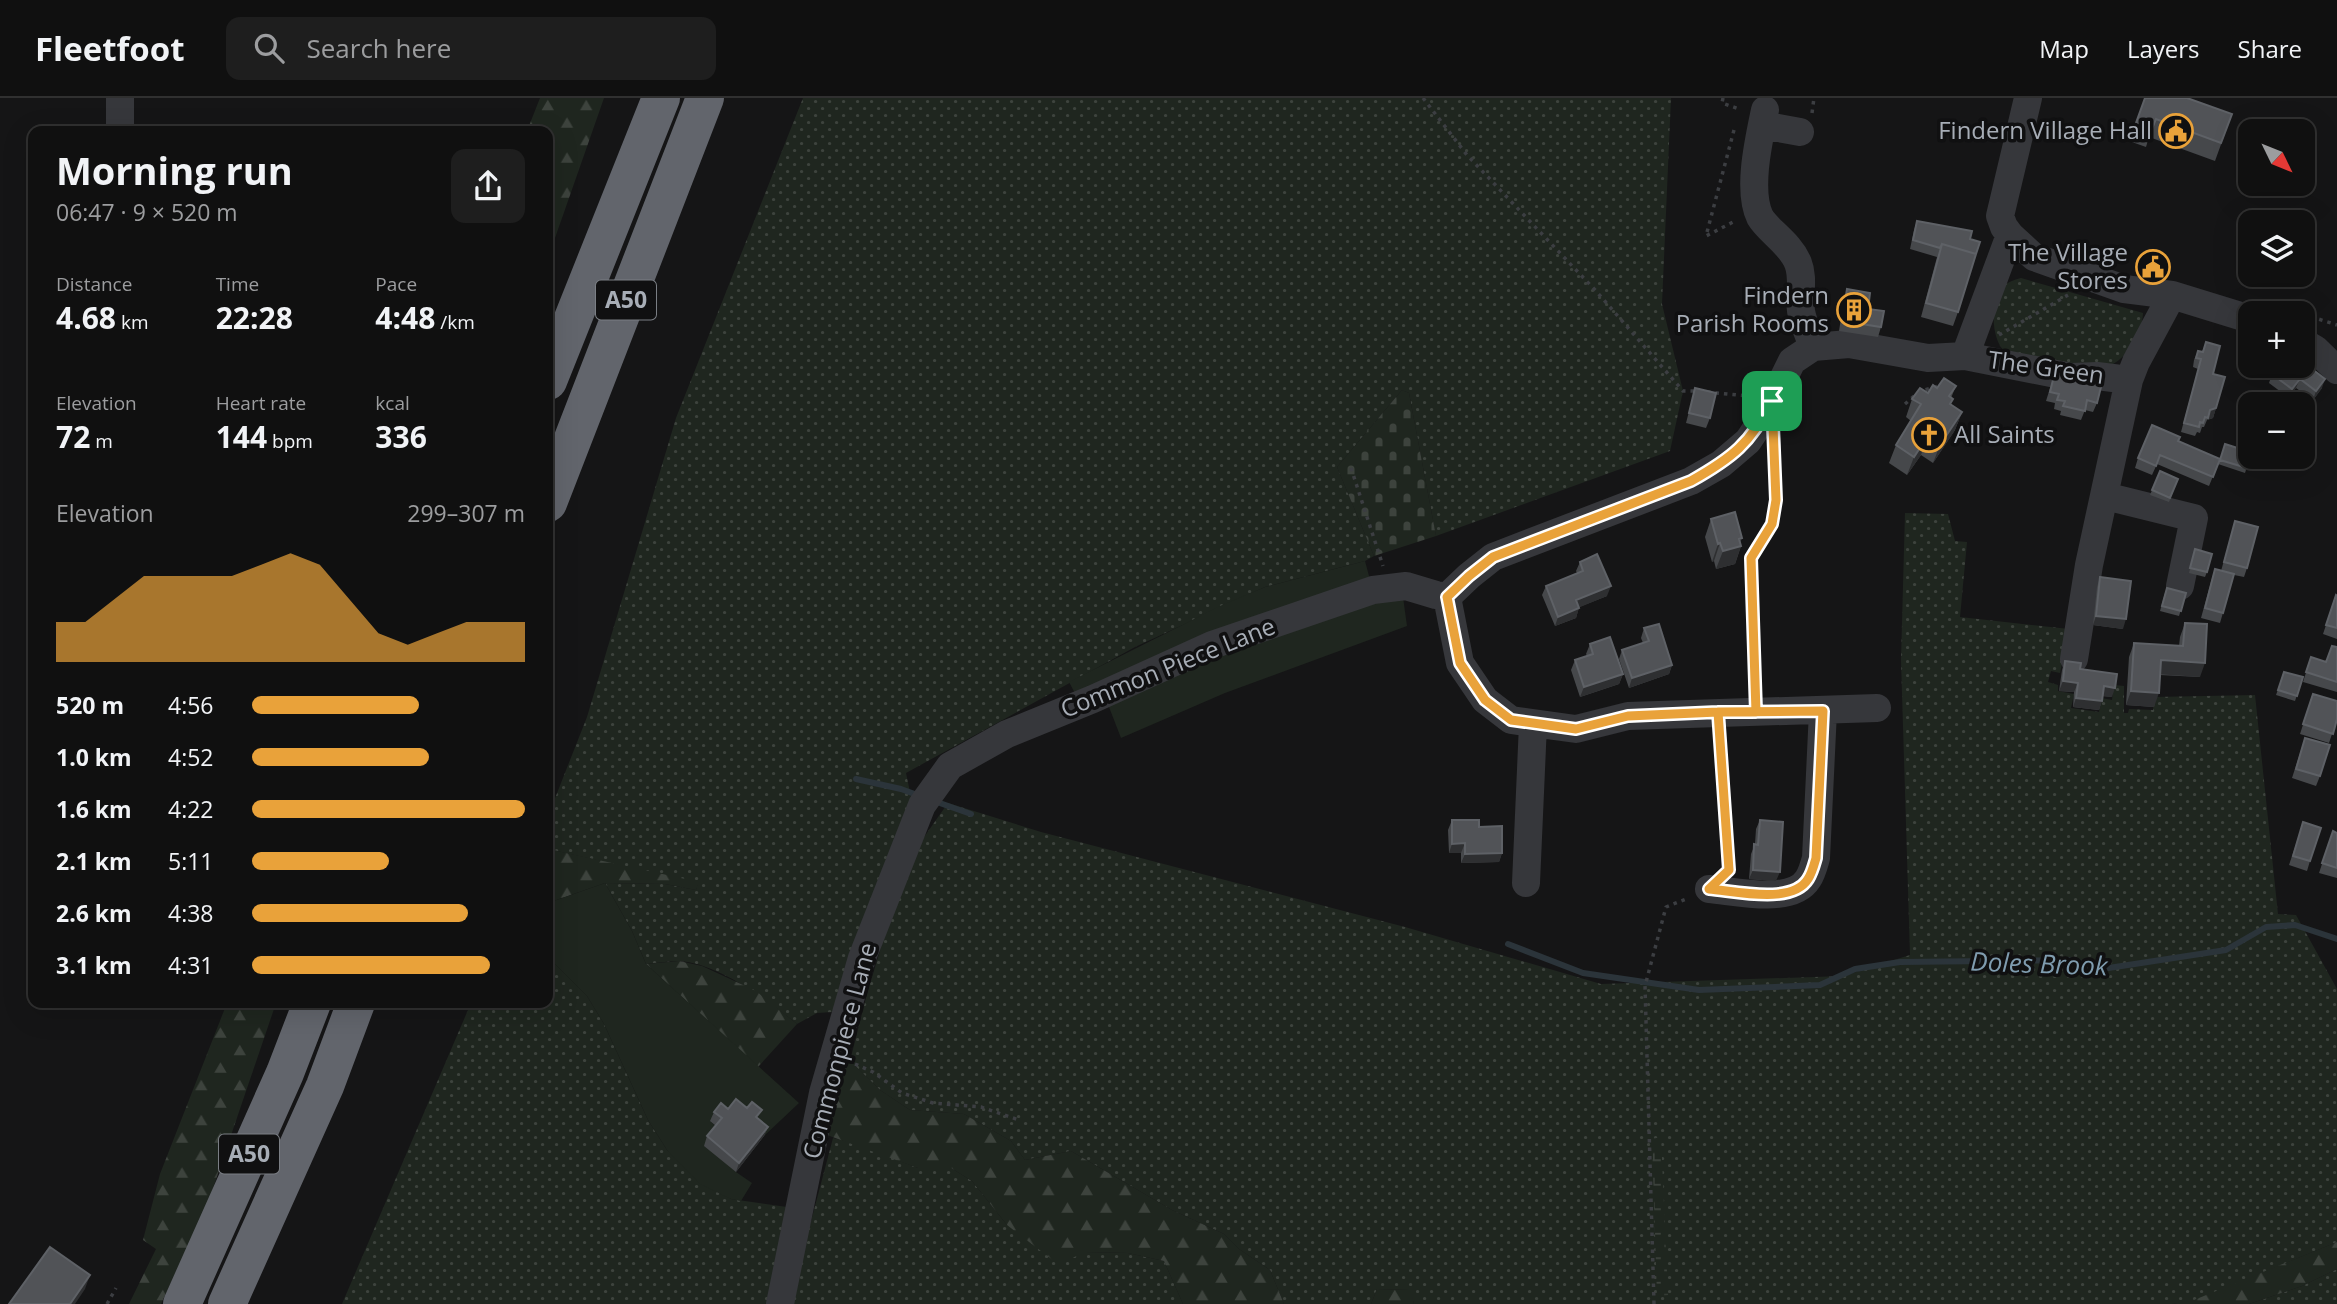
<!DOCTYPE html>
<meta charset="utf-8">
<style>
:root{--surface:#101010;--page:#1e1e1e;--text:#f1f3f6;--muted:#9c9d9f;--line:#303030;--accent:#e9a23a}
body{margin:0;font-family:"Open Sans",sans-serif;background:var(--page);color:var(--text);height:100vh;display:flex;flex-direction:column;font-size:26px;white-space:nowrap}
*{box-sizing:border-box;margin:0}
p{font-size:23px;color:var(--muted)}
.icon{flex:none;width:38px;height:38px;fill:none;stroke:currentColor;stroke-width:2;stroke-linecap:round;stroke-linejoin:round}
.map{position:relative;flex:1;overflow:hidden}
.drawer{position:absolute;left:28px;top:28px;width:525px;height:882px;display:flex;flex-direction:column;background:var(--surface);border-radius:14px;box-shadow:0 7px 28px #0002,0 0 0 2px var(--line)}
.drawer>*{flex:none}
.needle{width:46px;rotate:133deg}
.buttons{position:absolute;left:2238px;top:21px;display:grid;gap:14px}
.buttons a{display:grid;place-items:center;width:77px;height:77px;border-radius:14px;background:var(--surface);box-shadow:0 7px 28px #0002,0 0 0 2px var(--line);font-size:35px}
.pin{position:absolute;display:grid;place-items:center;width:60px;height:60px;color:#fff;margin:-30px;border-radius:14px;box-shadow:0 4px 10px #0006}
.round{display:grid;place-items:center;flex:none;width:74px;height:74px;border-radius:14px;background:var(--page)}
.headline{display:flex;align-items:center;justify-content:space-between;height:119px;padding:0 28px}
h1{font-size:38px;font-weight:700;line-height:52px}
.stats{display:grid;grid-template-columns:repeat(3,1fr);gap:10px;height:119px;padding:7px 28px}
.stats div{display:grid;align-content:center}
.stats b{font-size:30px;font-weight:700}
.stats small{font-size:19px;font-weight:400}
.stats p{font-size:19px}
.chart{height:196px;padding:14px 28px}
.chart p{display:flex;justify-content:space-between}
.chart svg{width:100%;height:126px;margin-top:7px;fill:var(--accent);opacity:.7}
ul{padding:0 28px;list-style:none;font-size:23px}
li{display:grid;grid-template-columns:112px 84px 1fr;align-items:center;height:52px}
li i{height:18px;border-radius:9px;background:var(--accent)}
header{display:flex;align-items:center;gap:42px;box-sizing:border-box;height:98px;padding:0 35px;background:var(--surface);border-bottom:2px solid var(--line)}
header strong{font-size:33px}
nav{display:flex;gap:38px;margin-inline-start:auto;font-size:24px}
.search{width:490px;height:63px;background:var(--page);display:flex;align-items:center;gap:18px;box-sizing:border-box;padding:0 24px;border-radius:14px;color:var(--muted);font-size:26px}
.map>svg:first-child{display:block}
.grass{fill:url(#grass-dots)}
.forest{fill:url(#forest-firs)}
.wetland{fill:url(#wetland-marsh)}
.cemetery{fill:url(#cemetery-stones)}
.green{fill:#1f261f}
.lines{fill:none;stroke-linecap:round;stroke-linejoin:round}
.stream{stroke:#2b343a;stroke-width:6}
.path{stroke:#3c3e42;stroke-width:3.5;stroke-dasharray:3.5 5;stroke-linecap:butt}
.minor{stroke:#36373b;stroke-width:28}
.highway{stroke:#62656c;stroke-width:38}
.wall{fill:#46484b}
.shaded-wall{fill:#2e2f31}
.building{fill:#515357;stroke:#5e6166;stroke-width:2}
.route-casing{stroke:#fff;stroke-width:14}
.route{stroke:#e9a23a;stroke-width:9}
.labels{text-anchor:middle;stroke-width:7;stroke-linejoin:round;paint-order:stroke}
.shield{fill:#101011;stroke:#7a7e84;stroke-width:2}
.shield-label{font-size:23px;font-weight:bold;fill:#a7adb6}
.poi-label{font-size:24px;fill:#a7adb6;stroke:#101011;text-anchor:end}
.street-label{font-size:24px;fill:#a7adb6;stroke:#101011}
.water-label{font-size:26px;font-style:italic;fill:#7f9caf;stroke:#101011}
</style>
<header>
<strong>Fleetfoot</strong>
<div class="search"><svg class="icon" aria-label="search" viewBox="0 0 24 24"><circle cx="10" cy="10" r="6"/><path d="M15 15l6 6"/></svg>Search here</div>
<nav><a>Map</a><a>Layers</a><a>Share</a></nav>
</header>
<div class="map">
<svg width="2337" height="1206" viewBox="0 0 2337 1206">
<defs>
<pattern id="grass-dots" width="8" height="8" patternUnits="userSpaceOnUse" patternTransform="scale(1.75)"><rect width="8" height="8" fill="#1f261f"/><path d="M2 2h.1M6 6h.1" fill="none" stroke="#3d433d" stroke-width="1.8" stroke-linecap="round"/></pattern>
<pattern id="forest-firs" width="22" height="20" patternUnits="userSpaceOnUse" patternTransform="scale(1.75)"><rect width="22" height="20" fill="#1f261f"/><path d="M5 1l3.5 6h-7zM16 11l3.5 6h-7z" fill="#3d433d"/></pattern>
<pattern id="wetland-marsh" width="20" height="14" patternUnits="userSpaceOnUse" patternTransform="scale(1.75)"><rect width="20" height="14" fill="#1f261f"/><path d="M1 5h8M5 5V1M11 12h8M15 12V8" fill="none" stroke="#3d433d"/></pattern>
<pattern id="cemetery-stones" width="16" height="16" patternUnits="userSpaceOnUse" patternTransform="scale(1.75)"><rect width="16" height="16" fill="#1f261f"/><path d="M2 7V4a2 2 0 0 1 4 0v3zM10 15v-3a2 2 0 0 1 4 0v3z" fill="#3d433d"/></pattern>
</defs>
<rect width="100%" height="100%" fill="#151516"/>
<path class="grass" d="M803,0H1671L1662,206L1683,293L1670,353L1436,438L1409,295L1402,292L1337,369L1374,458L1365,463L1265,489L1135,549L906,675L911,699L832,914L817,915L797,926C767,902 718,865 679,863C668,863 657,865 646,866L632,833L605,785L665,786L696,792L698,785L548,751V718L587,619L676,320Z
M2021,180L2143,215C2142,237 2125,265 2103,270C2092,273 2021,257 2005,254C1991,241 1990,206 2002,190C2007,184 2014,182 2021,180Z
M1905,415L1948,416L1955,443L1967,444L1960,519L2069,531L2060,575L2051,573L2048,584L2058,587V593L2074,596L2071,610L2099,614L2101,600L2112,602L2114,587L2124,588V615H2128L2129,611L2153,612L2154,599L2255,597L2278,816L2296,817L2337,891V1144L2194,1203L2172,1206H1414L1410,1192L1377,1191L1371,1206H1284L1270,1172L1239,1151L1224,1136L1172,1112L1071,1053L1025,1062L1011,1043L964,1016L910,1012L880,992L850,963L867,896L894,806L917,749L948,705L1041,734L1405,829L1601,886L1843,878L1910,857L1901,562Z
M548,859L587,898L604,926L648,1022L667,1052L731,1101L787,1109L768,1206H342L471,905H548Z
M833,1040L853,1045L918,1070H951L972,1083L1007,1127L1086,1154L1128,1155L1164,1163L1183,1206H793L795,1184Z
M2337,1171V1206H2249L2302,1188Z"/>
<path class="forest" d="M540,0H604L548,160V33H527Z
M548,751L699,784L696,792L665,786L605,785L548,805Z
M679,863L702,868L756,893L797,926L758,969L646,866Z
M227,905H276L209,1102L161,1206H129L156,1151L143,1142L160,1076Z
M837,950L880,992L910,1012L964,1016L1011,1043L1025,1062L1071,1053L1172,1112L1224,1136L1239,1151L1270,1172L1284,1206H1183L1164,1163L1128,1155L1086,1154L1058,1166L1007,1127L972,1083L951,1070H918L816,1033Z
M2337,1144V1171L2302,1188L2249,1206H2172L2194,1202Z
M1377,1191L1411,1192L1414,1206H1371Z"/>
<path class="wetland" d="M1661,1039L1668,1197L1657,1198L1652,1041Z"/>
<path class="cemetery" d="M1402,292L1409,295L1436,438L1374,458L1337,369Z"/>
<path class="green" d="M1365,463L1376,504L1403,499L1407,528L1225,595L1121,640L1109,609L1078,601L1069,584L1220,508L1265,489Z
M605,785L632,833L646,866L799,1005L764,1038L711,1024L718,1030L736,1074L752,1085L741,1103L731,1101L700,1086L667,1052L648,1022L604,926L587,898L548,859V805Z"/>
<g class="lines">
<path class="stream" d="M856,681L901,691L920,698
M934,703L971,716
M1508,846L1583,875L1699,892L1820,887L1855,871L1900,864L2071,862L2102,871L2226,852L2266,829L2295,827L2337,841"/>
<path class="path" d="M1423,0L1467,57L1596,193L1683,293H1699
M1723,0L1722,5L1739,11
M1812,15L1814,0
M1734,32L1706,138L1735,123
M2277,215L2281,210L2300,215
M2303,216L2337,227
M1999,237L2068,197
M1707,294L1748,298
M1905,306L1920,293L1943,287
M1351,370L1383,468
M1755,589L1751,460L1772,426L1776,402L1774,348
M1720,639L1729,771
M855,966L873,974L902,995L933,1005L981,1009L1019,1022
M107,1206L116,1190
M1654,1206L1645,888L1666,809L1686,801"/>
<path class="minor" d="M120,0V33
M2028,0L2000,118L2004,129L2010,137L2034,159L2124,191L2172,197L2250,221
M1765,12C1759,41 1747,92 1760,119C1768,133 1790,145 1798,165C1804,180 1799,197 1801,213C1803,225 1809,237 1813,249
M1762,27L1800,34
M2303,244L2315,251L2337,272
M1965,258L2010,137
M2105,398L2194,420L2180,488
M1447,499L1460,565L1485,602L1511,622L1576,631L1628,618L1877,610
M2074,561L2089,467L2129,282L2136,264L2172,197
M1526,785L1533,626
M1709,791C1735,793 1792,807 1808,781C1812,775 1814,767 1816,760L1823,613
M780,1206L823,995L862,860L922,707L950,668L1007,636L1093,601L1212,547L1373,492L1406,488L1436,497L1447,499L1469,478L1493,459L1691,383L1721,366L1748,343L1766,316L1792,263L1813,249L1849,246L1928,260L1965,258L2071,279L2097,278L2129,282"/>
<path class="highway" d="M548,283L661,0
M548,405L705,0
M182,1206L285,975L312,905
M227,1206L325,988L356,905"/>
</g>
<path class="wall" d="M2145,0L2232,16L2215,63L2149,39L2146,49L2129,43Z
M1917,123L1970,141L1958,214L1953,228L1921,219L1937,159L1910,151L1914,132Z
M1847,191L1868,211L1881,229L1878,239L1839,233L1844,201Z
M2206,244L2213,276L2216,310L2213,320L2207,322L2204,329H2202L2200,335L2197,334L2195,338L2181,334L2198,271L2193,269L2194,262L2198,253L2202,254Z
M2278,268L2322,290L2313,302L2296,290L2289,300L2269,285L2272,276Z
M2055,274L2097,305L2093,314L2085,312L2081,322L2060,317L2061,313L2054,311L2055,305L2046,303Z
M1956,288L1951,300V307L1962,314L1955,332L1933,365L1921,357L1907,377L1889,365L1896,347L1911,323L1906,319L1912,301L1928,295L1937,290Z
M1695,290L1710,320L1706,330L1686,325Z
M2178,343L2220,361L2250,359L2245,375L2218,366L2209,388L2157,366L2152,377L2135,370L2138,360Z
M2160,373L2178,381L2169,404L2150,397Z
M1711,421L1740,444L1741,448L1735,466L1716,471L1714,463L1712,464L1705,439Z
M2235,423L2247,470L2244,479L2234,477L2220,525L2201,520L2212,480L2215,471L2221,473Z
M2195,451L2207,474L2205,479L2189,475Z
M1580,464L1607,498L1579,509L1576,520L1555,528L1542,497L1546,488L1577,475L1576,473Z
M2100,479L2123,531L2093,527L2097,489Z
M2165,495H2186L2179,518L2160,513Z
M2336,497L2337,498V541L2323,536Z
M2185,525L2200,579L2160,577L2154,609L2126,607L2129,559L2134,545L2179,548L2180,539Z
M1644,530L1672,567L1669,576L1629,590L1619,561L1622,552L1643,545L1641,540Z
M1590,546L1623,576L1619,586L1580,599L1571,572L1575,562L1587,558L1586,556Z
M2337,549V594L2303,584L2311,559L2326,564Z
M2065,563L2080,571L2112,599L2103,598L2099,612L2073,609L2074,594L2059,593L2062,572Z
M2284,574L2303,579L2295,603L2276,597Z
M2313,596L2337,621L2329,645L2300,636Z
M2302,649L2320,678L2316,688L2292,680Z
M1452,722L1479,729L1502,755L1499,764L1461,765V755H1449L1448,732Z
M1760,722L1776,783L1749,781L1751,756L1755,746L1756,731Z
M2333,733L2337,735V780L2319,775Z
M2300,734L2310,763L2307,773L2289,767Z
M714,1014L759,1022L768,1029L764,1038L736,1074L704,1048L707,1038L716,1028L710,1023Z"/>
<path class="shaded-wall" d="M2300,281L2296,290L2289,300L2292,291Z
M2325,281L2322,290L2313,302L2316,293Z
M2216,310L2213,320L2207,322L2210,312Z
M1962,314L1955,332L1933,365L1940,347Z
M1927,339L1921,357L1907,377L1914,359Z
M1742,440L1739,448H1741L1735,466L1716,471L1723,453Z
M1720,445L1714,463L1712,464L1718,446Z
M1611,488L1607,498L1573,512L1576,502Z
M1579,510L1576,520L1555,528L1558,519Z
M2096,518L2126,521L2123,531L2093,527Z
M2161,562L2205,565L2200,579L2156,576Z
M1672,567L1669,576L1629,590L1632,580Z
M1623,576L1619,586L1580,599L1584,589Z
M2063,583L2078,585L2074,594L2059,593Z
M2104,588L2115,590L2112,599L2100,598Z
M2131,593L2159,595L2154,609L2126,607Z
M2076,600L2102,603L2099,612L2073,609Z
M1465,745L1461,755H1449L1452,746Z
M1502,755L1499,764L1461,765L1465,756Z
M1753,772L1780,774L1776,783L1749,781Z
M768,1029L764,1038L736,1074L739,1065Z
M90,1177L85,1191L75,1206H70Z"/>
<path class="building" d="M2145,0H2187L2232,16L2221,45L2156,21L2152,31L2136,25Z
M1917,123L1972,133L1970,141L1980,144L1976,156L1942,146L1940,150L1913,142Z
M1942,146L1976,156L1958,214L1926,205Z
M1847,191L1870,195L1868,211L1884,213L1881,229L1842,223Z
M2206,244L2220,248L2213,276L2225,279L2216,310L2210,312L2208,320L2205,319L2203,325L2200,324L2199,329L2184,325L2201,261L2196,260L2198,253L2203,254Z
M2303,264L2325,281L2316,293L2300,281L2292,291L2272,276L2278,268H2303Z
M2055,274L2102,285L2097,305L2087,302L2085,313L2063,308L2065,303L2057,302L2059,296L2050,294Z
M1944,280L1956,288L1949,298L1953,301L1950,306L1962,314L1940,347L1927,339L1914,359L1896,347L1921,306L1912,301L1920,290L1928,295L1933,287L1937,290Z
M1695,290L1716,295L1710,320L1689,315Z
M2152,327L2180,339L2178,343L2220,361L2213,379L2160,357L2156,368L2138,360Z
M2225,346L2250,354V359L2247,370L2220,362Z
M2160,373L2178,381L2170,400L2152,392Z
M1735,414L1742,440L1739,441L1741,448L1723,453L1720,445L1718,446L1711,421Z
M2235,423L2258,429L2247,470L2224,464Z
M2195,451L2212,456L2207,474L2190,470Z
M1597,456L1611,488L1576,502L1579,510L1558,519L1546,488L1583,473L1580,464Z
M2215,471L2234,476L2223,515L2205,510Z
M2100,479L2131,483L2126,521L2096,518Z
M2167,490L2186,495L2181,513L2162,508Z
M2336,497L2337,498V530L2326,527Z
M2185,525L2207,526L2205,565L2161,562L2159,595L2131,593L2134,545L2183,548Z
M1659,526L1672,567L1632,580L1622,552L1649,543L1644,530Z
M1610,539L1623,576L1584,589L1575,562L1593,556L1590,546Z
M2332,548L2337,549V584L2306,574L2311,559L2326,564Z
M2065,563L2081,565L2080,571L2117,576L2115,590L2104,588L2102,603L2076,600L2078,585L2063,583Z
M2284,574L2303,579L2297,598L2278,592Z
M2313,596L2337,603V621L2333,636L2303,626Z
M2305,640L2330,647L2320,678L2296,671Z
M1452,722H1479V729L1502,728V755L1465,756V745L1452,746Z
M1760,722L1783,724L1780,774L1753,772L1754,746L1758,747Z
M2303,724L2321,730L2310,763L2293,758Z
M2333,733L2337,735V770L2322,765Z
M736,1001L747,1010L752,1004L762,1012L756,1019L768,1029L739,1065L707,1038L722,1020L714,1014L721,1005L728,1011Z
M50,1149L90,1177L70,1206H9Z"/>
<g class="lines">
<g class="route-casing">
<path id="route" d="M1772,303C1751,345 1732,360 1691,383L1493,459L1469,478L1447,499L1460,565L1485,602L1511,622L1576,631L1628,618L1718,614L1823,613L1816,760C1814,767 1812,775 1808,781C1792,807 1735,793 1709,791L1729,772L1718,614H1756L1751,460L1772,426L1776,402L1772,303"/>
</g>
<use href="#route" class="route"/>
</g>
<defs>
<g id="civic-ring" transform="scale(1.75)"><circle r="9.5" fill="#101011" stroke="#e9a23a" stroke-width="1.5"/><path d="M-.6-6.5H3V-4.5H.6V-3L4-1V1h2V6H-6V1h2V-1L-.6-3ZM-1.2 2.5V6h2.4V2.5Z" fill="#e9a23a"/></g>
<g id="building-ring" transform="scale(1.75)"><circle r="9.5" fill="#101011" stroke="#e9a23a" stroke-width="1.5"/><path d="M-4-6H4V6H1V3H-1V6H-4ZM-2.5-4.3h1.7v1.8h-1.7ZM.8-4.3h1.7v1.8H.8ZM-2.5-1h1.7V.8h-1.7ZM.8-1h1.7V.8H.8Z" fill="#e9a23a"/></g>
<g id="church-ring" transform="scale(1.75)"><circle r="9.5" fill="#101011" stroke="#e9a23a" stroke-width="1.5"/><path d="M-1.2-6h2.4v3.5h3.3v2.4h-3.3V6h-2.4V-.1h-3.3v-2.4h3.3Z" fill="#e9a23a"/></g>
</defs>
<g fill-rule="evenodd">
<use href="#civic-ring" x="2176" y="33"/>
<use href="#civic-ring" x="2153" y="169"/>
<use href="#building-ring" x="1854" y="212"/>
<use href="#church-ring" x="1929" y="337"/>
</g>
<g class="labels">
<g class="shield">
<rect x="596" y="182.5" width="60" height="39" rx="5"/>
<rect x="219" y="1036.5" width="60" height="39" rx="5"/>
</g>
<g class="shield-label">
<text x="626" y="210">A50</text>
<text x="249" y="1064">A50</text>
</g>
<g class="poi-label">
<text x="2152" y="41">Findern Village Hall</text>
<text x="2128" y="163">The Village<tspan x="2128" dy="28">Stores</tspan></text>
<text x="1829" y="206">Findern<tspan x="1829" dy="28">Parish Rooms</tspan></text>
<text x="1954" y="345" text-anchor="start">All Saints</text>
</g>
<g class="street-label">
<text transform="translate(2046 270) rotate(8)" y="8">The Green</text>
<text transform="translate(1168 570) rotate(-22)" y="8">Common Piece Lane</text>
<text transform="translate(840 953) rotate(-75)" y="8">Commonpiece Lane</text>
</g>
<g class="water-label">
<text transform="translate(2039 866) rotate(2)" y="9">Doles Brook</text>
</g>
</g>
</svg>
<div class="buttons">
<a><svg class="needle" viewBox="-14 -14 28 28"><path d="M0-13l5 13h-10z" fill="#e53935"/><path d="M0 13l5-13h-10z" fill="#9c9d9f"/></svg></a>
<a><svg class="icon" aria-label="layers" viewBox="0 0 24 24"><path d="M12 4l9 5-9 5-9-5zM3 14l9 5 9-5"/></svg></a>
<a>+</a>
<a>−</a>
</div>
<div class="pin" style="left:1772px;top:303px;background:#1e9e55"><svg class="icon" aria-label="arrive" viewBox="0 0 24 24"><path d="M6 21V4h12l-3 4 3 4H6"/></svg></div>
<section class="drawer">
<div class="headline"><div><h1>Morning run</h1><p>06:47 · 9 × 520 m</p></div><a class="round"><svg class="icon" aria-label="share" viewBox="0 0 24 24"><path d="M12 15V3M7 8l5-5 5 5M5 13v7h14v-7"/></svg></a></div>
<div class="stats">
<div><p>Distance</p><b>4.68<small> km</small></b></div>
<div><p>Time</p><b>22:28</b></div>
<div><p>Pace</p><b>4:48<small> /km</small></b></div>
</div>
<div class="stats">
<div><p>Elevation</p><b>72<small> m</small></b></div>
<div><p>Heart rate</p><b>144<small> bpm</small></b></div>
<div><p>kcal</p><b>336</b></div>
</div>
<div class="chart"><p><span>Elevation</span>299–307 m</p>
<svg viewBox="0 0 160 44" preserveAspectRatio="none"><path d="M0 44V30L10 30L20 22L30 14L40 14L50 14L60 14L70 10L80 6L90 10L100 22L110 34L120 38L130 34L140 30L150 30L160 30V44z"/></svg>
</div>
<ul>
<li><b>520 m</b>4:56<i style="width:61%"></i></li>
<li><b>1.0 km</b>4:52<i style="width:65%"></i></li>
<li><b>1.6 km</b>4:22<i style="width:100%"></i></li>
<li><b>2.1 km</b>5:11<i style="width:50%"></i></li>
<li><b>2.6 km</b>4:38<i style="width:79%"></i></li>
<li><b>3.1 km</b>4:31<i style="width:87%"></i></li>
</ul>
</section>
</div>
